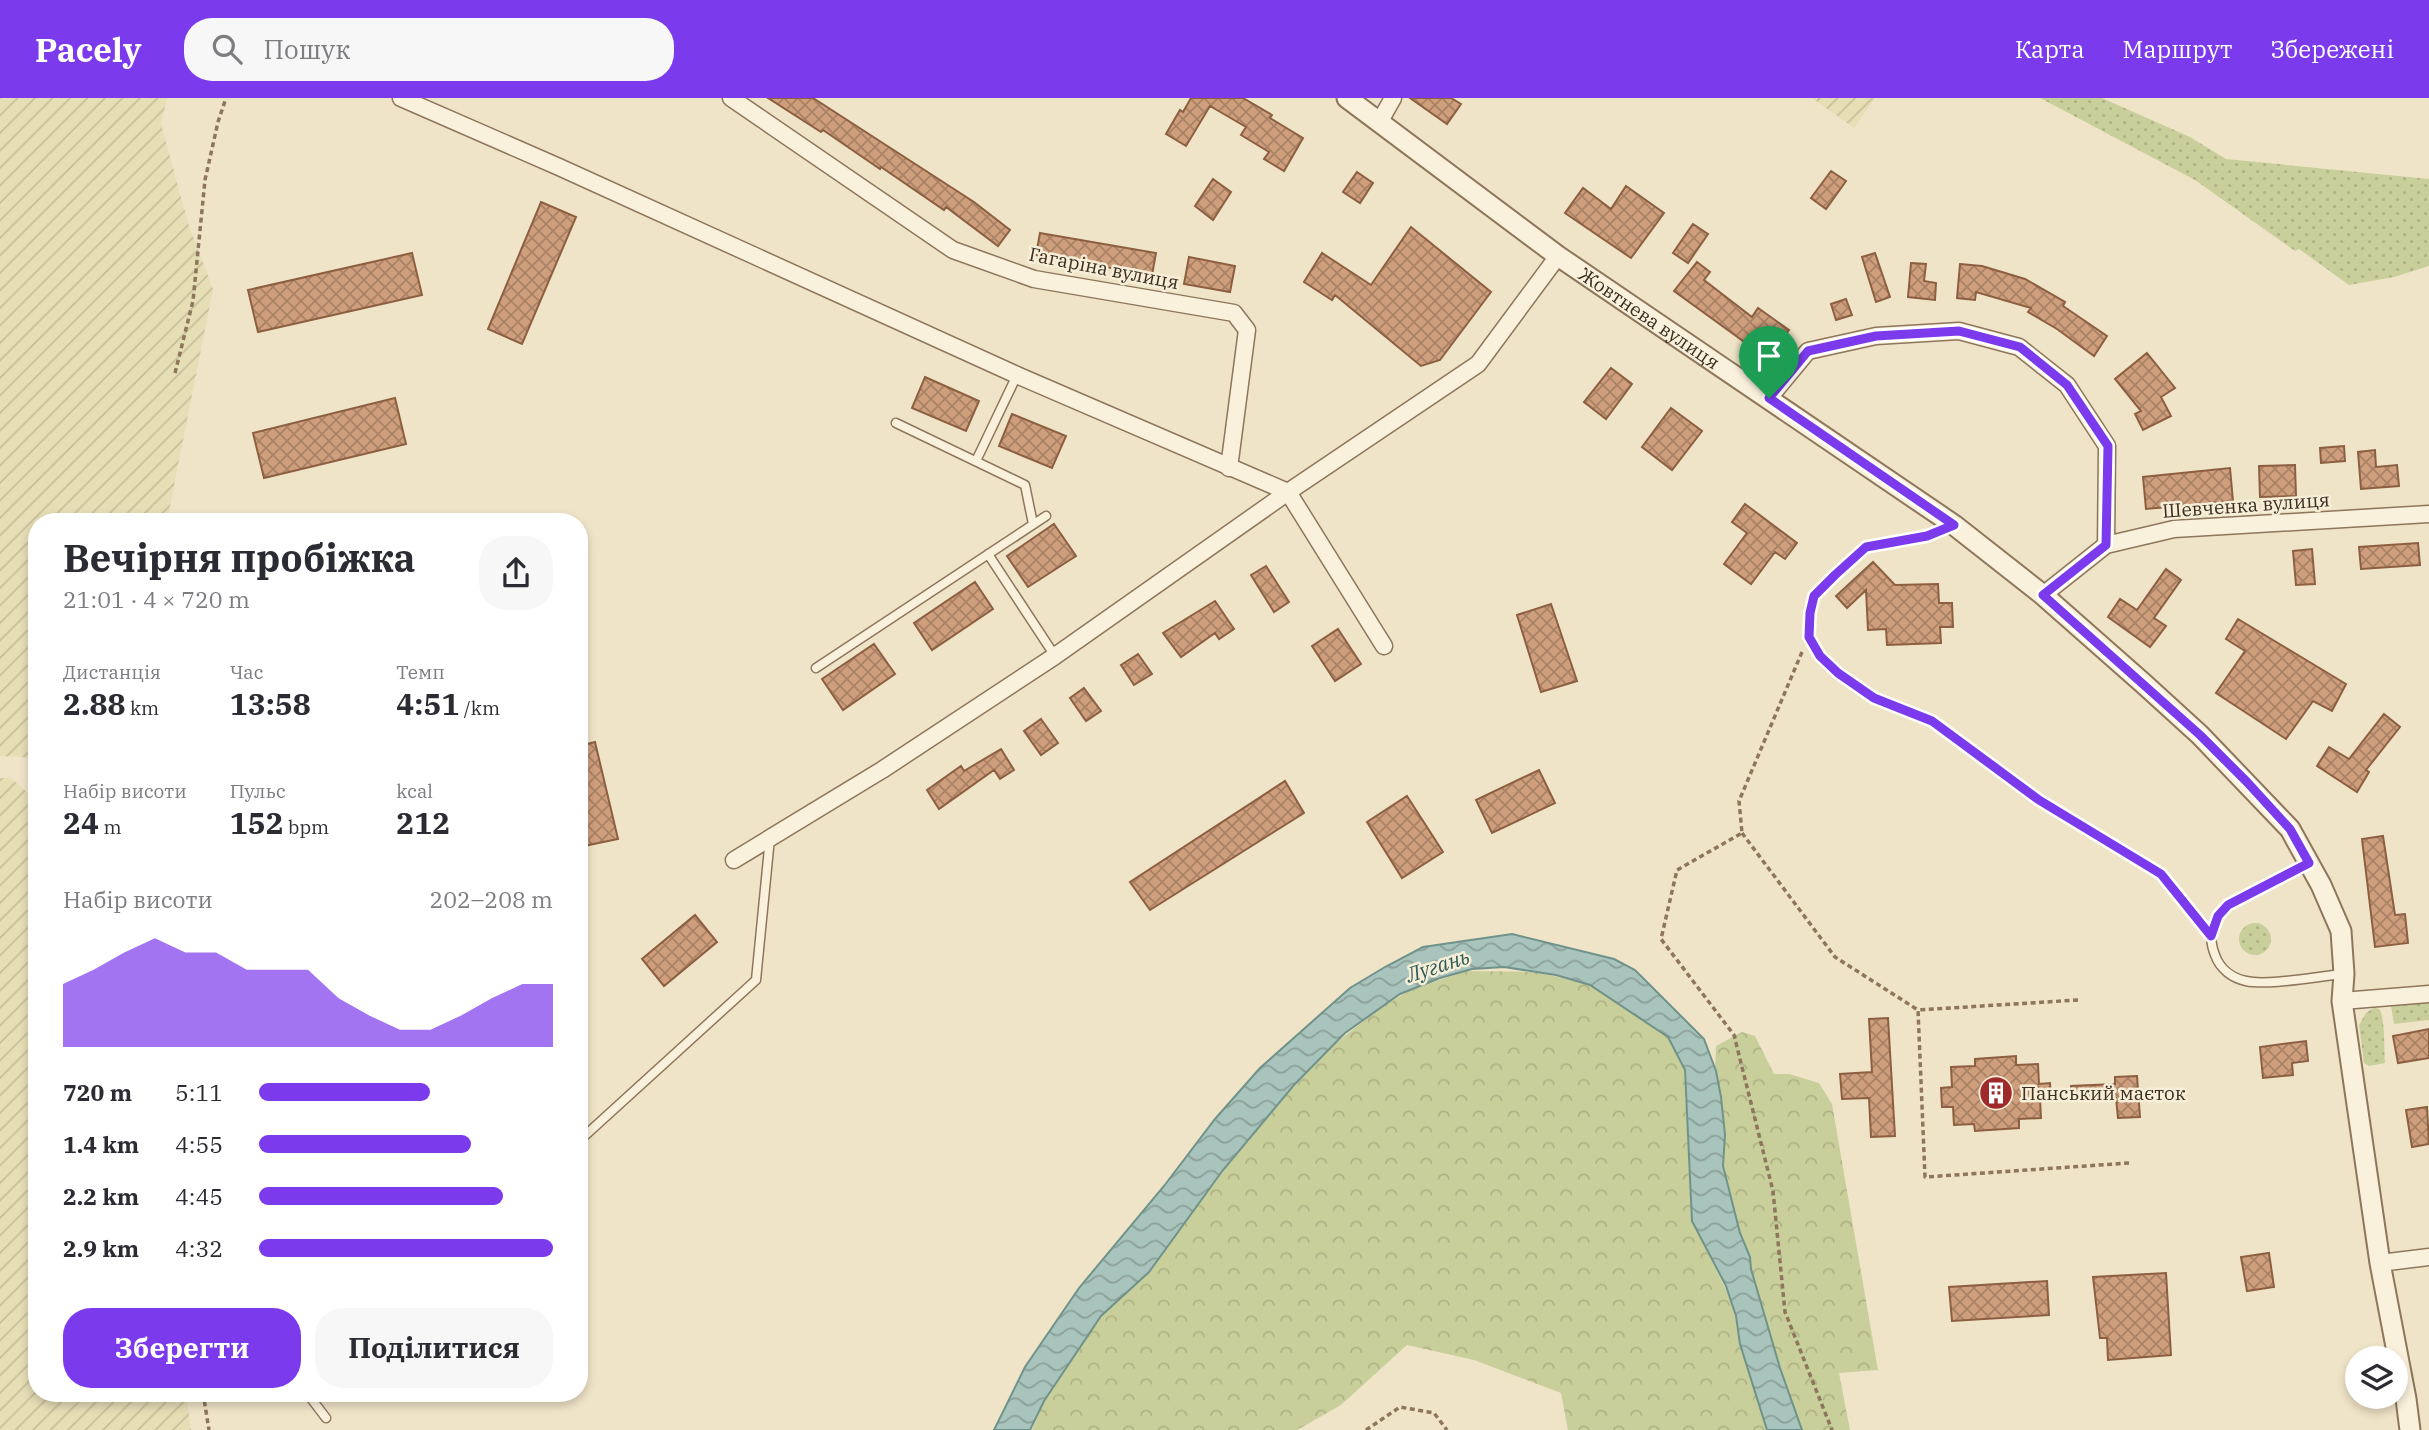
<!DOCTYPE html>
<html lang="uk">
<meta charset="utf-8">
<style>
:root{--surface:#fff;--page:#f7f7f7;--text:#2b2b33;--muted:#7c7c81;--accent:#7c3aed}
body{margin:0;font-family:"IBM Plex Serif",serif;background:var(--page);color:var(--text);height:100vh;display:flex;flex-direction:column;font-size:26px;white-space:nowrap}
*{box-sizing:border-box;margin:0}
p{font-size:23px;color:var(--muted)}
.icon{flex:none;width:38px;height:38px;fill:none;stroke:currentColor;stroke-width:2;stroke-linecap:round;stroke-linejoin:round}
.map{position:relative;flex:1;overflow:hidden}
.details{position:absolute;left:28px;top:415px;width:560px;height:889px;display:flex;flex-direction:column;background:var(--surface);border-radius:28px;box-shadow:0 4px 10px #0003}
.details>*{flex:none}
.tools{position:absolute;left:2345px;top:1248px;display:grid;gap:14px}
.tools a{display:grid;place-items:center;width:63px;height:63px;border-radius:50%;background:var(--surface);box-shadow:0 4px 10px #0003;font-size:35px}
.pin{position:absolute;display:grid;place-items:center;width:60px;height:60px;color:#fff;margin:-72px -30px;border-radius:50% 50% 50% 0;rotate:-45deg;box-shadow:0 0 7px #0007}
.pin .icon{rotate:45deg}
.round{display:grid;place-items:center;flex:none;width:74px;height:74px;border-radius:28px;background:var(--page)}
.head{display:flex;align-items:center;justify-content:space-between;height:119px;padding:0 35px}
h1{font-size:38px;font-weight:700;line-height:52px}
.figures{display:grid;grid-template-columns:repeat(3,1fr);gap:10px;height:119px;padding:7px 35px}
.figures div{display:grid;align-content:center}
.figures b{font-size:30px;font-weight:700}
.figures small{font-size:19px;font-weight:400}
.figures p{font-size:19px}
.chart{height:196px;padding:14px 35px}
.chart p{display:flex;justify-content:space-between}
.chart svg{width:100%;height:126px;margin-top:7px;fill:var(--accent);opacity:.7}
.action{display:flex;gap:14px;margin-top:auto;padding:14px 35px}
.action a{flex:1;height:80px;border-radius:28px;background:var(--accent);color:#fff;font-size:28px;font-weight:700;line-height:80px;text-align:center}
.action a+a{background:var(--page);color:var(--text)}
ul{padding:0 35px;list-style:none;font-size:23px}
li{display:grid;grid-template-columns:112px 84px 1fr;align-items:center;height:52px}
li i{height:18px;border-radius:9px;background:var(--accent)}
header{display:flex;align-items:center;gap:42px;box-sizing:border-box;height:98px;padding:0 35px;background:var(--accent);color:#fff}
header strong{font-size:33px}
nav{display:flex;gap:38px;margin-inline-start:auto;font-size:24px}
.search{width:490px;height:63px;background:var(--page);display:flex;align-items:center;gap:18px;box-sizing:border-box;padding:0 24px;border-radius:28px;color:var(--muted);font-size:26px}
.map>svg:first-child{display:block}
.farmland{fill:url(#farmland-furrows)}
.grass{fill:url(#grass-dots)}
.forest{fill:url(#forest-crowns)}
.water{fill:url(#water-waves);stroke:#6f938a;stroke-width:2}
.building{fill:url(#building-cross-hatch);stroke:#8d5f41;stroke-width:2}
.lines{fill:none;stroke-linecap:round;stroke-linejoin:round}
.service-casing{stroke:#8d765c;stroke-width:11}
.minor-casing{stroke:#8d765c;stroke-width:19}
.tertiary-casing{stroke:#8d765c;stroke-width:23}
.path{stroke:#8d765c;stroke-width:3.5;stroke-dasharray:5 3.5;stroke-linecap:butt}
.service{stroke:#faf1dc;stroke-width:8}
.minor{stroke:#faf1dc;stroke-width:16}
.tertiary{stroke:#faf1dc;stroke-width:19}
.route-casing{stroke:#fff;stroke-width:14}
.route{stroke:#7c3aed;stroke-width:9}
.labels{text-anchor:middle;stroke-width:5;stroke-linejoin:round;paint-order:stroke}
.street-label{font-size:19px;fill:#3d2e20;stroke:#f7eed8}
.poi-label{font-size:19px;fill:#3d2e20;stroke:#f7eed8;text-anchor:start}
.water-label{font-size:21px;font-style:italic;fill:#2f5d5a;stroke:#f7eed8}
</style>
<header>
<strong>Pacely</strong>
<div class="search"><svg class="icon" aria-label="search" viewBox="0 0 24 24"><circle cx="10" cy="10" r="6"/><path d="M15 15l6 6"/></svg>Пошук</div>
<nav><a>Карта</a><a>Маршрут</a><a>Збережені</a></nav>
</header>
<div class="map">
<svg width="2429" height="1332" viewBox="0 0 2429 1332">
<defs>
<pattern id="farmland-furrows" width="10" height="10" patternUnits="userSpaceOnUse" patternTransform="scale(1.75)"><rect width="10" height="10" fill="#e6deb5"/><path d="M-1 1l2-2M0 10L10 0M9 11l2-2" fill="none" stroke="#c6bf9b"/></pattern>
<pattern id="grass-dots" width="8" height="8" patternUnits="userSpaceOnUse" patternTransform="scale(1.75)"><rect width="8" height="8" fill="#c9cf9b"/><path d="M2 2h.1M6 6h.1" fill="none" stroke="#aeb285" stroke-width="1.8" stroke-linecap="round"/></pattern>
<pattern id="forest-crowns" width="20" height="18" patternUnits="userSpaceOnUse" patternTransform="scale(1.75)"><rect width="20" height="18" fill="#c9cf9b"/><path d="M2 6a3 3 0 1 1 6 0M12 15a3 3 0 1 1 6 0" fill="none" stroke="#aeb285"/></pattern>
<pattern id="water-waves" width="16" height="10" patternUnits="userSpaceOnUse" patternTransform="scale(1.75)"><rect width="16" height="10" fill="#a9c4bc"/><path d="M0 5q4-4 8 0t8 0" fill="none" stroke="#8ba098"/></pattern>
<pattern id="building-cross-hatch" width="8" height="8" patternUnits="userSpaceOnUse" patternTransform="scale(1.75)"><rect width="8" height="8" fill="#cf9f7d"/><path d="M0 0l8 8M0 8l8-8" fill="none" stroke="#a98266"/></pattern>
</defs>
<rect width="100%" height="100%" fill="#f0e4c8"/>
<path class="farmland" d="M0,0H167L161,26L189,128L213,191L167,423L37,424V660L0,658Z
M1812,0H1875L1854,30Z
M0,680H11L37,703V1295H186L191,1332H0Z"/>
<path class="grass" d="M2040,0H2102L2190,39L2226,61L2429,81V168L2394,179L2349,187L2299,151L2295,153L2195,82Z
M2239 841a16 16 0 1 1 32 0a16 16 0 1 1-32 0Z
M2429,903V922L2394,926L2391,908Z
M2375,909L2380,912C2385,922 2384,951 2385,965L2369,968L2364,965L2359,927L2366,915Z"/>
<path class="forest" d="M1466,873L1538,874L1590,887L1668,939L1684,972L1692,1123L1732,1204L1740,1246L1767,1332H1568L1561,1295L1474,1262L1407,1247L1341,1307L1297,1332H1032L1044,1303L1101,1218L1149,1174L1218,1079L1280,1004L1330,950L1376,913L1410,892Z
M1742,934L1755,938L1774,976H1789L1819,985L1832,1006L1878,1272L1839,1275L1850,1332H1802L1780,1270L1751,1171L1750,1159L1740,1135L1723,1068L1725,1037L1715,970L1716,948Z"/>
<path class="water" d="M1512,836L1614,861L1635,872L1704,941L1716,973L1721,999L1725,1037L1723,1068L1740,1135L1750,1159L1751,1171L1780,1270L1802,1332H1767L1740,1246L1736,1218L1726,1188L1692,1123L1685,972L1668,939L1590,887L1556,877L1504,869L1472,871L1440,880L1400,896L1345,935L1294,987L1223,1072L1149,1174L1101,1218L1044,1303L1030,1332H994L1025,1269L1079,1190L1164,1088L1215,1021L1260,970L1350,890L1385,869L1423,849Z"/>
<path class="building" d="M768,0H813L974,104L1010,132L998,148L946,109L944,112L881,69L880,71L823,32L821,34Z
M1191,0H1243L1272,17L1270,20L1303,40L1284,73L1264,61L1269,54L1241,37L1246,29L1210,8L1186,48L1166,36L1180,12L1183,14Z
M1410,0H1451L1461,6L1447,26Z
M1831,73L1846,83L1826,111L1811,100Z
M1357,74L1373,85L1360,105L1343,94Z
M1213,81L1231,94L1213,122L1195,108Z
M1626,88L1664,115L1631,160L1565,115L1583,90L1611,111Z
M541,104L576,119L522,246L488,231Z
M1693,126L1708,136L1688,165L1673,155Z
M1411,129L1491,194L1440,262L1421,268L1335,197L1332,202L1304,184L1322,155L1371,187Z
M1040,135L1156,155L1152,177L1036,157Z
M412,155L422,197L258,234L248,192Z
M1875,155L1890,199L1876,204L1862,159Z
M1189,159L1235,168L1230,194L1184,186Z
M1697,164L1710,174L1704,182L1752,219L1758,210L1789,232L1768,261L1674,193Z
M1911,165L1926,166L1924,183L1936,185L1935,202L1908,199Z
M1960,166L1982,168L2025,181L2065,204L2063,208L2107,238L2094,258L2057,231L2028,214L2031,210L1976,194L1975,202L1957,200Z
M1846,201L1852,217L1836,222L1831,206Z
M2147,255L2175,290L2161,299L2171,318L2143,332L2135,316L2141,313L2115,281Z
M1611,270L1632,286L1606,321L1584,304Z
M925,279L979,303L966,333L912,310Z
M395,300L406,346L264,380L253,335Z
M1671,310L1702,333L1672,372L1642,349Z
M1012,316L1066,338L1052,370L999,348Z
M2344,348L2345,363L2321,365L2320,350Z
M2375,352L2376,369L2397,367L2399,388L2361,391L2358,354Z
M2295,367L2296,398L2260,399L2259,368Z
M2230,370L2233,403L2146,411L2143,379Z
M1745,406L1797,445L1785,461L1775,454L1751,486L1724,466L1747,435L1732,424Z
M1054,426L1076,458L1028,489L1007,458Z
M2418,445L2420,467L2361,471L2359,449Z
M2312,451L2315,486L2296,487L2293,453Z
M1873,464L1895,487L1938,486L1939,505H1952L1953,529H1940L1941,545L1887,547L1886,531L1868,532L1866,492L1847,510L1836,498Z
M1266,468L1289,504L1274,514L1251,477Z
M2166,471L2181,482L2154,520L2166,528L2150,549L2108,519L2120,501L2137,512Z
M975,484L993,511L932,552L914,525Z
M1215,503L1234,531L1219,541L1215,535L1181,559L1163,535Z
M1551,506L1577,583L1541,594L1517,517Z
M2238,521L2346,586L2332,613L2313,603L2286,641L2216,595L2245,553L2226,541Z
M1338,531L1361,566L1335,583L1312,548Z
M874,546L895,576L843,612L822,581Z
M1138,556L1152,576L1134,587L1121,567Z
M1084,590L1101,613L1086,623L1070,600Z
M2384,616L2400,629L2366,672L2369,674L2357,694L2317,668L2329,649L2349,661Z
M1041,621L1058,645L1041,657L1024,633Z
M595,644L618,741L584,748L579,725V648Z
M1001,651L1014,672L1000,681L994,672L939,711L927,692L961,668L964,673Z
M1539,672L1555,705L1492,735L1476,702Z
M1285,683L1304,715L1150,812L1130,784Z
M1407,698L1443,754L1402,780L1367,724Z
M2383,738L2395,817L2405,816L2408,845L2375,849L2362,741Z
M695,817L717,844L664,888L642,861Z
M1888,920L1895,1038L1871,1039L1869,1000L1842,1001L1840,976L1872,974L1869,921Z
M2429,931V960L2398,965L2393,938Z
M2306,943L2308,963L2292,965L2293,977L2263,980L2260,949Z
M2016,958V967L2038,966L2039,986L2050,985L2051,1000L2040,1001L2041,1020L2019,1021V1030L1975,1033L1974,1026L1954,1027L1953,1009H1942L1941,990L1952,989L1951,969L1975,968V961Z
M2137,978L2140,1019L2118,1020L2116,1000L2072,1003L2071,988L2115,986V979Z
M2427,1009L2429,1046L2412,1049L2406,1012Z
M2269,1155L2274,1189L2247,1193L2241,1159Z
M2166,1175L2171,1257L2108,1262L2107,1240H2100L2093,1179Z
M2047,1183L2049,1217L1952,1223L1949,1189Z"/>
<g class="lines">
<g class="service-casing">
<path id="service" d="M896,325L1025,387L1033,426
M976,363L1017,277
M988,456L1055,558
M816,570L1046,418
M1932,623L1874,600L1838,574L1820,558L1809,539L1810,515L1814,497L1866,448L1927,438L1951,428
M2309,765C2293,773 2277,782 2260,790C2233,804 2200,819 2215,857C2220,871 2232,880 2246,883C2268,888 2319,878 2344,876
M579,1043L756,882L770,740
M307,1295L326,1320"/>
</g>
<g class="minor-casing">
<path id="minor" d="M401,0L559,69L1019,278L1288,394L1384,548
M731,0L953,152L1034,181L1234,215L1247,232L1229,370
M1380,23L1393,0
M1769,300L1808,253L1876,238L1959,233L2019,249L2067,287L2107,348L2106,447
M2043,497L2106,447L2174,431L2429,416
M734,762L882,672L1055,558L1288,394L1478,266L1558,158
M2342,903L2429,896
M2380,1165L2429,1159"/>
</g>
<g class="tertiary-casing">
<g id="tertiary">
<path id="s1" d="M1347,0L1558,158L1954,427L2043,497L2144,586L2200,637L2290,731L2321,787L2341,833L2344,876L2342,903L2380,1165L2406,1301L2410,1332"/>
</g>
</g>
<path class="path" d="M175,275L193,203L205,82L218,24L226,0
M1802,554L1739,703L1742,735L1677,772L1661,841L1734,937L1773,1093L1785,1214L1832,1332
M1941,630L2039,702L2161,776L2201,826
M1742,735L1835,859L1918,912
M2078,902L1918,912L1925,1079L2129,1065
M203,1295L209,1332
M1366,1332L1400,1309L1434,1315L1447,1332"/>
<use href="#service" class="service"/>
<use href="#minor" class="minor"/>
<use href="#tertiary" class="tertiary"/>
</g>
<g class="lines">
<g class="route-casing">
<path id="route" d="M1959,233L2020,249L2067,287L2108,348L2106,447L2043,497L2200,637L2247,684L2290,731L2309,765L2228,807L2218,818L2211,838L2161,776L2039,702L1932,623L1874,600L1838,575L1820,558L1809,539L1810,515L1814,498L1835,477L1866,449L1927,438L1954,427L1769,300L1808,253L1876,238Z"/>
</g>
<use href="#route" class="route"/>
</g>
<defs>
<g id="building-disc" transform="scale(1.75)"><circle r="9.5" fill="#9e2a2b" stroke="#f7eed8"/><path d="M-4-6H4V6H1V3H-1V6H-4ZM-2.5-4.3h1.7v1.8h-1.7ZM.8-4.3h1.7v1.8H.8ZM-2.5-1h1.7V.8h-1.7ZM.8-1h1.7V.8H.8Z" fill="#fff"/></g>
</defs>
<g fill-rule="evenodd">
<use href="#building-disc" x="1996" y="995"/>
</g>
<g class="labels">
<g class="street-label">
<text transform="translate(1104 170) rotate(11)" y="7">Гагаріна вулиця</text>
<text dy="7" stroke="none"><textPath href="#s1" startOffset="374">Жовтнева вулиця</textPath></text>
<text transform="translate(2246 407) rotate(-4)" y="7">Шевченка вулиця</text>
</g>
<g class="poi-label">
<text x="2021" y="1002">Панський маєток</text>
</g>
<g class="water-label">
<text transform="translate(1438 868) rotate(-18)" y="7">Лугань</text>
</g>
</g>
</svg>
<div class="tools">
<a><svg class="icon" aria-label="layers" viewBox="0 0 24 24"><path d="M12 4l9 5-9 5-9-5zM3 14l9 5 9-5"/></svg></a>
</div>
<div class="pin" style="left:1769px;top:300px;background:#1e9e55"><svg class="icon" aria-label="arrive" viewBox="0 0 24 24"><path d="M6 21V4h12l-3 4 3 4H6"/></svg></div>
<section class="details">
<div class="head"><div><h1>Вечірня пробіжка</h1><p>21:01 · 4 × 720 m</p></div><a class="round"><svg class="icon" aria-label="share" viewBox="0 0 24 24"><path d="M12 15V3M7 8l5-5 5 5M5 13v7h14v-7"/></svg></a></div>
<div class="figures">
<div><p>Дистанція</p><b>2.88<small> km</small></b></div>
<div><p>Час</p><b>13:58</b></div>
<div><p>Темп</p><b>4:51<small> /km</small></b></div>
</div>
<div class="figures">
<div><p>Набір висоти</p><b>24<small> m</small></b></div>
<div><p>Пульс</p><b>152<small> bpm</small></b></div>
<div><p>kcal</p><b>212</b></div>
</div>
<div class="chart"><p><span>Набір висоти</span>202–208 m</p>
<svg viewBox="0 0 160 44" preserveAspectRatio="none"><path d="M0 44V22L10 17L20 11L30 6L40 11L50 11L60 17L70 17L80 17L90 27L100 33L110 38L120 38L130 33L140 27L150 22L160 22V44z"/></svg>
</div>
<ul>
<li><b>720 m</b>5:11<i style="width:58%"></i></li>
<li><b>1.4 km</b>4:55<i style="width:72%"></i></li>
<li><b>2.2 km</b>4:45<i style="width:83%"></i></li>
<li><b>2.9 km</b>4:32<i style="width:100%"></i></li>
</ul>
<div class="action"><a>Зберегти</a><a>Поділитися</a></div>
</section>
</div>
